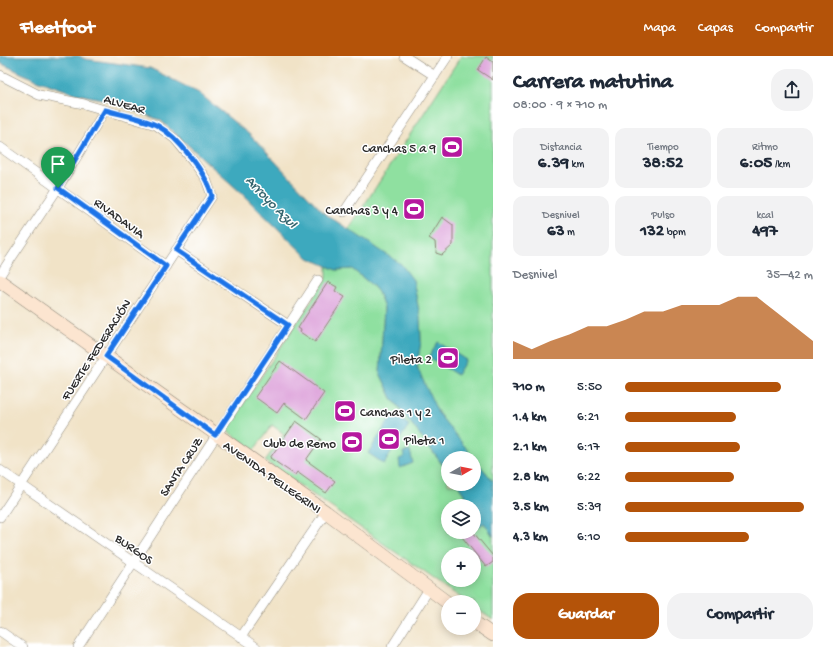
<!DOCTYPE html>
<html lang="es">
<meta charset="utf-8">
<style>
:root{--surface:#fff;--page:#f2f2f3;--text:#1f2937;--muted:#747a83;--accent:#b45309}
body{margin:0;font-family:"Gochi Hand",sans-serif;background:var(--page);color:var(--text);height:100vh;display:flex;flex-direction:column;font-size:15px;white-space:nowrap}
*{box-sizing:border-box;margin:0}
p{font-size:13px;color:var(--muted)}
.icon{flex:none;width:22px;height:22px;fill:none;stroke:currentColor;stroke-width:2;stroke-linecap:round;stroke-linejoin:round}
.map{position:relative;flex:1;overflow:hidden}
.panel{display:flex;flex-direction:column;background:var(--surface);width:340px}
.panel>*{flex:none}
.needle{width:26px;rotate:81deg}
.tools{position:absolute;left:441px;top:395px;display:grid;gap:8px}
.tools a{display:grid;place-items:center;width:40px;height:40px;border-radius:50%;background:var(--surface);box-shadow:0 2px 10px #0003;font-size:20px}
.pin{position:absolute;display:grid;place-items:center;width:34px;height:34px;color:#fff;margin:-41px -17px;border-radius:50% 50% 50% 0;rotate:-45deg;box-shadow:0 0 4px #0007}
.pin .icon{rotate:45deg}
.round{display:grid;place-items:center;flex:none;width:42px;height:42px;border-radius:16px;background:var(--page)}
.headline{display:flex;align-items:center;justify-content:space-between;height:68px;padding:0 20px}
h1{font-size:22px;font-weight:700;line-height:30px}
.stats{display:grid;grid-template-columns:repeat(3,1fr);gap:6px;height:68px;padding:4px 20px}
.stats div{display:grid;align-content:center;border-radius:10px;background:var(--page);text-align:center}
.stats b{font-size:17px;font-weight:700}
.stats small{font-size:11px;font-weight:400}
.stats p{font-size:11px}
.chart{height:112px;padding:8px 20px}
.chart p{display:flex;justify-content:space-between}
.chart svg{width:100%;height:72px;margin-top:4px;fill:var(--accent);opacity:.7}
.button{display:flex;gap:8px;margin-top:auto;padding:8px 20px}
.button a{flex:1;height:46px;border-radius:16px;background:var(--accent);color:#fff;font-size:16px;font-weight:700;line-height:46px;text-align:center}
.button a+a{background:var(--page);color:var(--text)}
ul{padding:0 20px;list-style:none;font-size:13px}
li{display:grid;grid-template-columns:64px 48px 1fr;align-items:center;height:30px}
li i{height:10px;border-radius:5px;background:var(--accent)}
header{display:flex;align-items:center;gap:24px;box-sizing:border-box;height:56px;padding:0 20px;background:var(--accent);color:#fff}
header strong{font-size:19px}
nav{display:flex;gap:22px;margin-inline-start:auto;font-size:14px}
main{display:flex;flex:1;min-height:0}
.map>svg:first-child{display:block}
.green{fill:#8fe0a0;stroke:#5d8666;fill-rule:evenodd}
.water{fill:#3ea9be;stroke:#346a74}
.building{fill:#dc9fd9}
.lines{fill:none;stroke-linecap:round;stroke-linejoin:round}
.minor-casing{stroke:#8e8779;stroke-width:10}
.secondary-casing{stroke:#8e8779;stroke-width:14}
.minor{stroke:#fff;stroke-width:9}
.secondary{stroke:#fce5d0;stroke-width:13}
.route-casing{stroke:#fff;stroke-width:8}
.route{stroke:#1a73e8;stroke-width:5}
.labels{text-anchor:middle;stroke-width:3;stroke-linejoin:round;paint-order:stroke}
.street-label{font-size:13px;fill:#2b2b2b;stroke:#fff}
.poi-label{font-size:13px;fill:#2b2b2b;stroke:#fff;text-anchor:end}
.water-label{font-size:14px;font-style:italic;fill:#34646d;stroke:#fff}
</style>
<header>
<strong>Fleetfoot</strong>
<nav><a>Mapa</a><a>Capas</a><a>Compartir</a></nav>
</header>
<main>
<div class="map">
<svg width="493" height="591" viewBox="0 0 493 591">
<rect width="100%" height="100%" fill="#fff"/>
<filter id="ink" filterUnits="userSpaceOnUse"><feTurbulence type="fractalNoise" baseFrequency=".025" numOctaves="2"/><feDisplacementMap in="SourceGraphic" scale="8" xChannelSelector="R" yChannelSelector="G"/><feConvolveMatrix kernelMatrix="1 2 1 2 8 2 1 2 1" color-interpolation-filters="sRGB"/></filter>
<filter id="wash" filterUnits="userSpaceOnUse"><feTurbulence type="fractalNoise" baseFrequency=".012" numOctaves="4" result="noise"/><feDisplacementMap in="SourceGraphic" scale="16" xChannelSelector="R" yChannelSelector="G"/><feGaussianBlur stdDeviation="0.9" result="paint"/><feColorMatrix in="noise" values="0 0 0 0 0 0 0 0 0 0 0 0 0 0 0 0 0 1.4 0 .05"/><feComposite in="paint" operator="in"/></filter>
<g filter="url(#wash)">
<rect width="100%" height="100%" fill="#f1e3c7"/>
<path class="green" d="M461,0H493V425C468,395 425,350 418,312C416,304 420,293 421,285C421,264 417,245 413,224L348,174Z
M327,210L336,214L352,213L373,230L378,236L384,252L380,317L392,342L448,416V428H457L472,450H448V476H474V452L493,480V564L474,551V546H467L265,405L284,378L272,369L254,394L226,374L327,221ZM448,498H474V524H448Z"/>
<path class="water" d="M0,0H79L85,3L150,12L199,37L250,79L324,157L401,208L413,224L420,260L421,285L417,311L438,357L474,402H448V416L392,342L380,317L384,252L378,236L373,230L352,213L336,214L307,201L239,135L160,64L102,43L77,38L36,24L0,7Z
M438,286L466,304L457,319L429,301Z
M393,358L409,369L384,408L368,397Z
M410,395L413,407L400,412L399,403L404,401L403,396Z
M474,402L493,425V480L484,467L474,474V460L478,457L457,428H474Z"/>
<g id="blocks">
<path class="building" d="M486,1L493,6V24L478,14Z
M442,161L453,169V189L442,199L436,197L435,186L429,182Z
M328,226L337,231L335,235L345,241L315,286L300,276L301,274L298,272Z
M280,305L324,337L306,363L284,347L277,357L255,341Z
M296,365L321,383L306,404L335,425L326,437L297,416L295,419L270,402Z
M458,476H473L493,500V506L486,511Z"/>
</g>
</g>
<g filter="url(#ink)">
<use href="#blocks" fill-opacity="0" stroke="#8e8779" stroke-width="1"/>
<g class="lines">
<g class="minor-casing">
<path id="minor" d="M404,0L435,20
M0,19L39,39L84,48L156,69L175,83L193,105L206,123L212,140L0,461
M0,91L166,210
M344,156L448,0
M176,194L288,269
M0,219L58,132L105,54
M0,414L256,591
M0,575L23,591
M241,581L326,456
M78,591L318,224
M392,591L429,533"/>
</g>
<g class="secondary-casing">
<path id="secondary" d="M0,225L326,456L448,547
M474,566L493,579"/>
</g>
<use href="#minor" class="minor"/>
<use href="#secondary" class="secondary"/>
</g>
</g>
<g class="lines" filter="url(#ink)">
<g class="route-casing">
<path id="route" d="M105,54C122,59 143,62 158,70C178,81 207,118 212,140L176,194L288,269L215,379L106,300L166,210L58,132Z"/>
</g>
<use href="#route" class="route"/>
</g>
<defs>
<g id="stadium-square" transform="scale(1.15)"><rect x="-9" y="-9" width="18" height="18" rx="4" fill="#b5179e" stroke="#fff"/><path d="M0-5a6.5 5 0 1 0 0 10a6.5 5 0 1 0 0-10ZM-3.5-1.8h7v3.6h-7Z" fill="#fff"/></g>
</defs>
<g fill-rule="evenodd">
<use href="#stadium-square" x="452" y="91"/>
<use href="#stadium-square" x="414" y="153"/>
<use href="#stadium-square" x="448" y="302"/>
<use href="#stadium-square" x="345" y="355"/>
<use href="#stadium-square" x="389" y="383"/>
<use href="#stadium-square" x="352" y="386"/>
</g>
<g class="labels">
<g class="street-label">
<text transform="translate(125 47) rotate(16)" y="5">ALVEAR</text>
<text transform="translate(120 161) rotate(36)" y="5">RIVADAVIA</text>
<text transform="translate(95 293) rotate(-57)" y="5">FUERTE FEDERACIÓN</text>
<text transform="translate(180 410) rotate(-57)" y="5">SANTA CRUZ</text>
<text transform="translate(273 420) rotate(35)" y="5">AVENIDA PELLEGRINI</text>
<text transform="translate(135 492) rotate(35)" y="5">BURGOS</text>
</g>
<g class="poi-label">
<text x="436" y="96">Canchas 5 a 9</text>
<text x="398" y="158">Canchas 3 y 4</text>
<text x="432" y="307">Pileta 2</text>
<text x="360" y="360" text-anchor="start">Canchas 1 y 2</text>
<text x="404" y="388" text-anchor="start">Pileta 1</text>
<text x="336" y="391">Club de Remo</text>
</g>
<g class="water-label">
<text transform="translate(272 145) rotate(46)" y="5">Arroyo Azul</text>
</g>
</g>
</svg>
<div class="tools">
<a><svg class="needle" viewBox="-14 -14 28 28"><path d="M0-13l5 13h-10z" fill="#e53935"/><path d="M0 13l5-13h-10z" fill="#747a83"/></svg></a>
<a><svg class="icon" aria-label="layers" viewBox="0 0 24 24"><path d="M12 4l9 5-9 5-9-5zM3 14l9 5 9-5"/></svg></a>
<a>+</a>
<a>−</a>
</div>
<div class="pin" style="left:58px;top:132px;background:#1e9e55"><svg class="icon" aria-label="arrive" viewBox="0 0 24 24"><path d="M6 21V4h12l-3 4 3 4H6"/></svg></div>
</div>
<section class="panel">
<div class="headline"><div><h1>Carrera matutina</h1><p>08:00 · 9 × 710 m</p></div><a class="round"><svg class="icon" aria-label="share" viewBox="0 0 24 24"><path d="M12 15V3M7 8l5-5 5 5M5 13v7h14v-7"/></svg></a></div>
<div class="stats">
<div><p>Distancia</p><b>6.39<small> km</small></b></div>
<div><p>Tiempo</p><b>38:52</b></div>
<div><p>Ritmo</p><b>6:05<small> /km</small></b></div>
</div>
<div class="stats">
<div><p>Desnivel</p><b>63<small> m</small></b></div>
<div><p>Pulso</p><b>132<small> bpm</small></b></div>
<div><p>kcal</p><b>497</b></div>
</div>
<div class="chart"><p><span>Desnivel</span>35–42 m</p>
<svg viewBox="0 0 160 44" preserveAspectRatio="none"><path d="M0 44V33L10 38L20 33L30 29L40 24L50 24L60 20L70 15L80 15L90 11L100 11L110 11L120 6L130 6L140 15L150 24L160 33V44z"/></svg>
</div>
<ul>
<li><b>710 m</b>5:50<i style="width:83%"></i></li>
<li><b>1.4 km</b>6:21<i style="width:59%"></i></li>
<li><b>2.1 km</b>6:17<i style="width:61%"></i></li>
<li><b>2.8 km</b>6:22<i style="width:58%"></i></li>
<li><b>3.5 km</b>5:39<i style="width:95%"></i></li>
<li><b>4.3 km</b>6:10<i style="width:66%"></i></li>
</ul>
<div class="button"><a>Guardar</a><a>Compartir</a></div>
</section>
</main>
